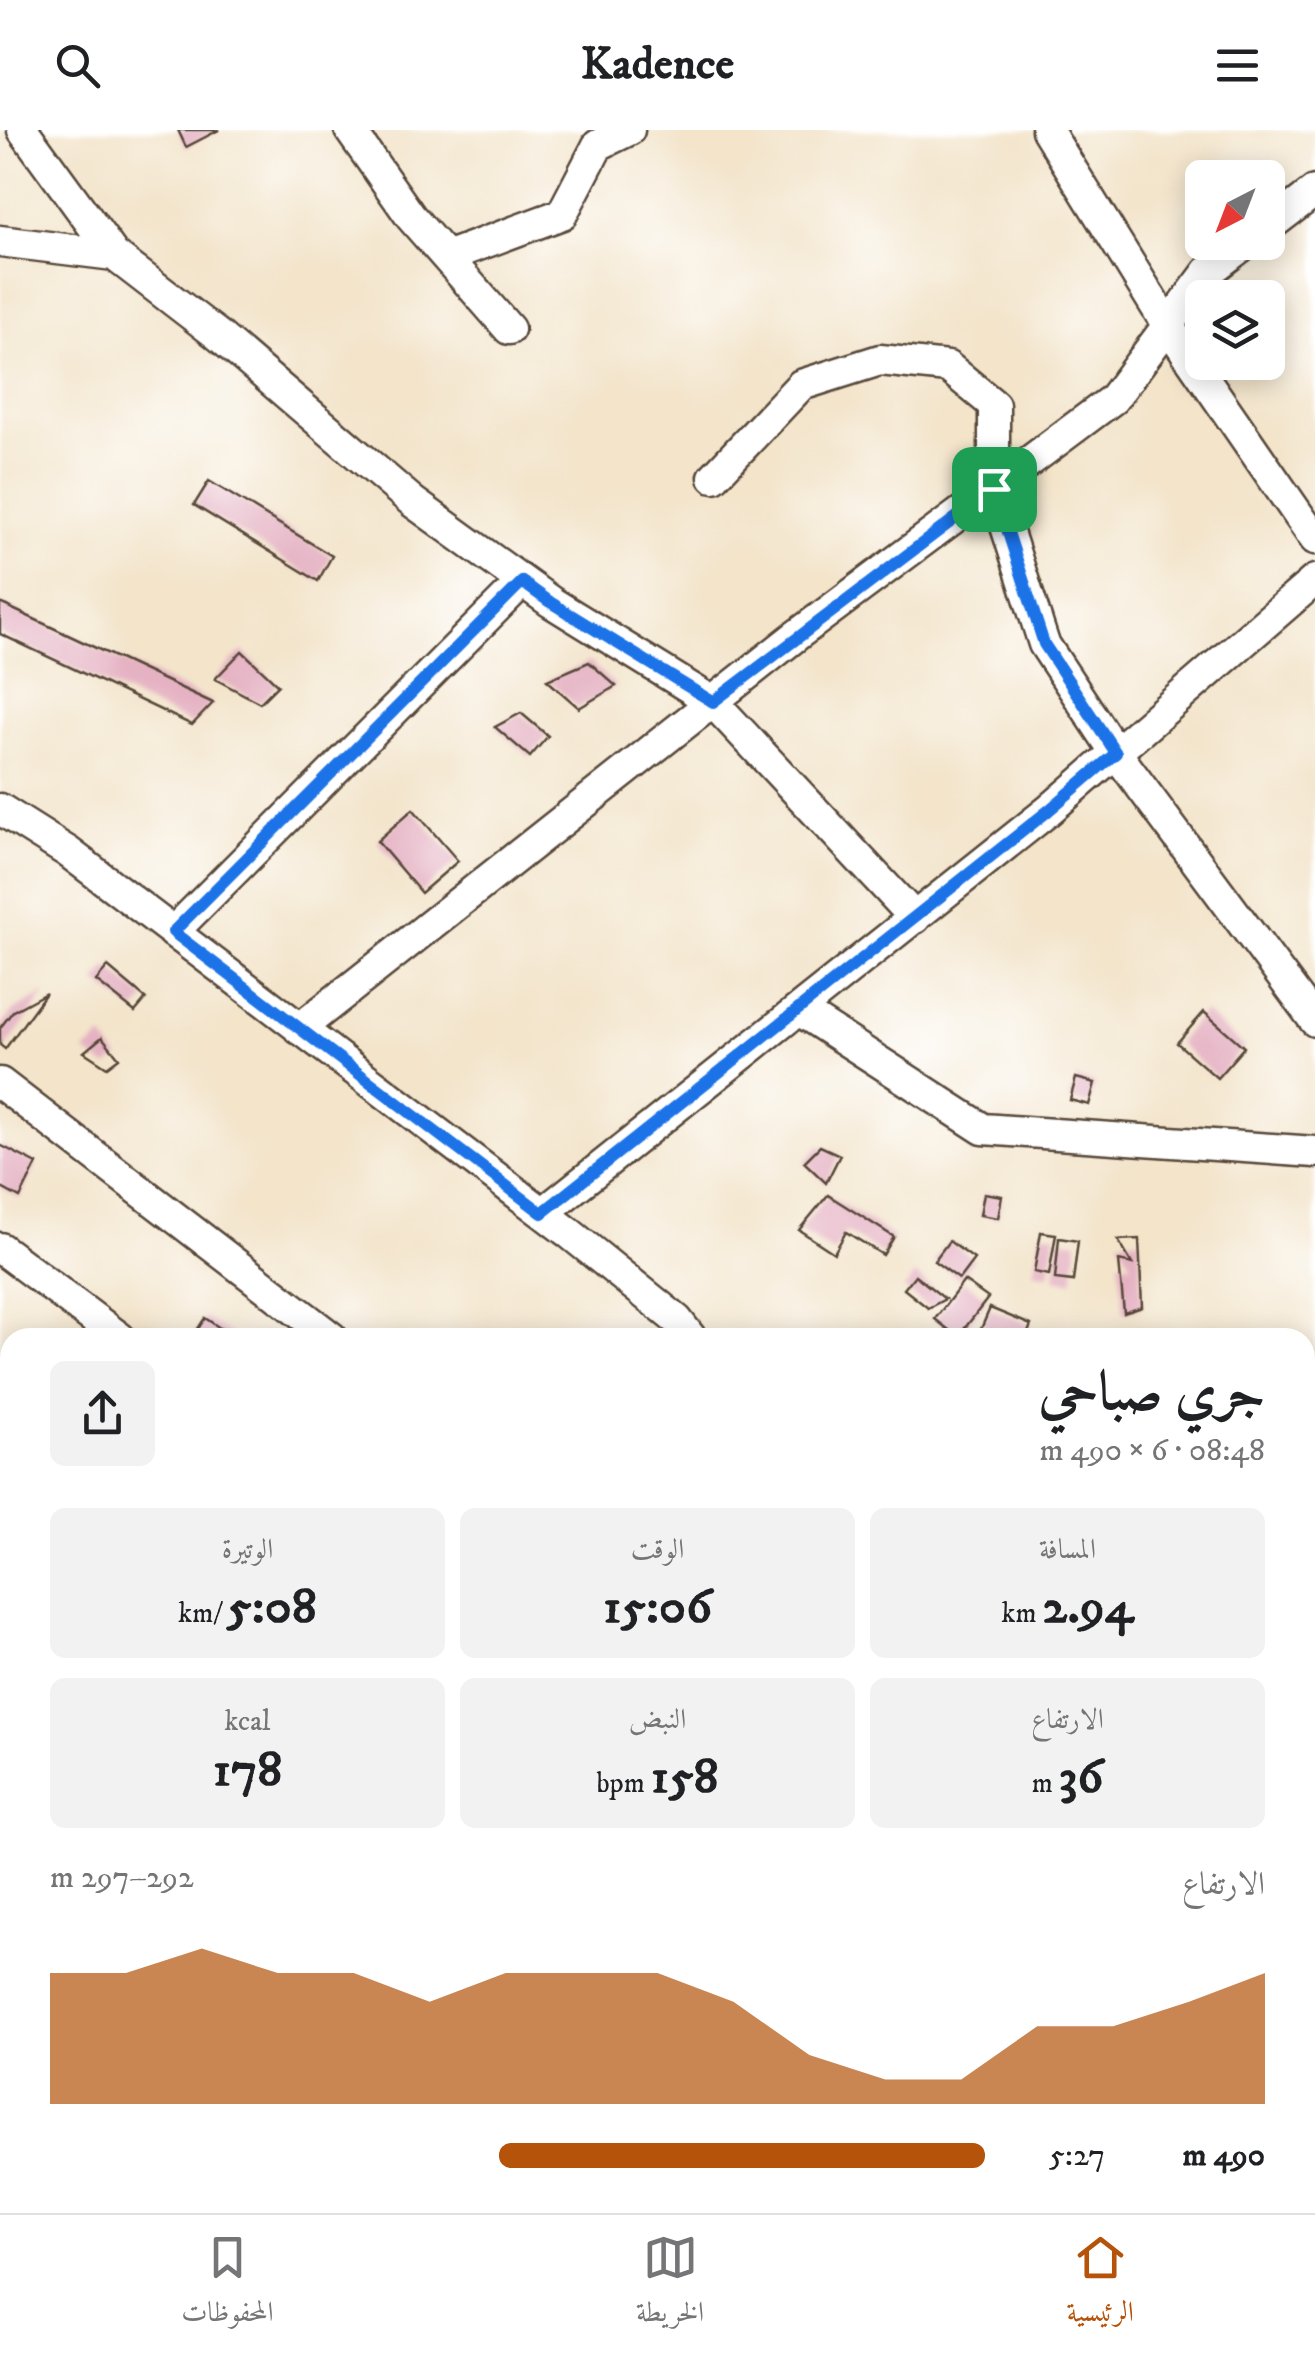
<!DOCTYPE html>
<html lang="ar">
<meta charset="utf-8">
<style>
:root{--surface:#fff;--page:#f2f2f2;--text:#202124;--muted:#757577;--line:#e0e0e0;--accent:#b45309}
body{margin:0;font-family:"IM FELL DW Pica",Amiri,serif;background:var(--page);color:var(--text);direction:rtl;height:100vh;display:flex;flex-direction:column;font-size:38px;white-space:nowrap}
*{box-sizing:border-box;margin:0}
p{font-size:32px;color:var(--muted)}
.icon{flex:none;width:55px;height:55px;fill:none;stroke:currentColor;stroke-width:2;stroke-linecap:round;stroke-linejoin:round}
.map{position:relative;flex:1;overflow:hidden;direction:ltr}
.details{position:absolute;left:0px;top:1198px;width:1315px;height:888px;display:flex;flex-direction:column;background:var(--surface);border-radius:30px 30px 0 0;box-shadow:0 5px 25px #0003;direction:rtl}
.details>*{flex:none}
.needle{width:65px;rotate:222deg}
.fabs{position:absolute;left:1185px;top:30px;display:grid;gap:20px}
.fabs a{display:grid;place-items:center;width:100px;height:100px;border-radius:15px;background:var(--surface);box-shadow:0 5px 25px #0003;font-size:50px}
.pin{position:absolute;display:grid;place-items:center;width:85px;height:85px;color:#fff;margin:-42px;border-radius:20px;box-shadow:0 5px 15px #0006}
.round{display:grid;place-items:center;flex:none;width:105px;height:105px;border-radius:15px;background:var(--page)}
.headline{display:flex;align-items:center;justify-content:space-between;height:170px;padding:0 50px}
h1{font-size:55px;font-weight:700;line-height:75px}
.metrics{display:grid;grid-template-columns:repeat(3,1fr);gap:15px;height:170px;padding:10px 50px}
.metrics div{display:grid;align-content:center;border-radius:15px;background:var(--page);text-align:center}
.metrics b{font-size:50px;font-weight:700}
.metrics small{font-size:28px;font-weight:400}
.metrics p{font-size:28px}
.chart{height:280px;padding:20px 50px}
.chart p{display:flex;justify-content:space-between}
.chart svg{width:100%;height:180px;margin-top:10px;fill:var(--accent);opacity:.7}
ul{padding:0 50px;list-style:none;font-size:32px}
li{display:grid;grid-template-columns:160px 120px 1fr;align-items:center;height:75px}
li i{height:25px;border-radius:12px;background:var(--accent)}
header{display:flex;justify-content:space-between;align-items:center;height:130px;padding:0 50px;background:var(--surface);font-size:45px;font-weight:700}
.dock{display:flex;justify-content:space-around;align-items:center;height:140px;border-top:2px solid var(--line);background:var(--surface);font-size:28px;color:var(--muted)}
.dock a{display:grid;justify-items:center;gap:5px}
.dock .selected{color:var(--accent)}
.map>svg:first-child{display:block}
.building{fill:#e5b2c3}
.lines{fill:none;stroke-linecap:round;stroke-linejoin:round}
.street-casing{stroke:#574638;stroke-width:35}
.street{stroke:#fff;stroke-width:30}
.route-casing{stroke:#fff;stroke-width:20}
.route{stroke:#1a73e8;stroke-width:12}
</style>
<header><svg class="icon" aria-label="menu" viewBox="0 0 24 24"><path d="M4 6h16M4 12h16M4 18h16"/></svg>Kadence<svg class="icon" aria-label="search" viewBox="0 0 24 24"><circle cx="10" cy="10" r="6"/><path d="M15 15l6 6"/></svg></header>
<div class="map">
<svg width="1315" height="2083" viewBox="0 0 1315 2083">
<rect width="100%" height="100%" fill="#fff"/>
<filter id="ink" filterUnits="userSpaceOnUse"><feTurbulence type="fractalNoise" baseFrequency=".01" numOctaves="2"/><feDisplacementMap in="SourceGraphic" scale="20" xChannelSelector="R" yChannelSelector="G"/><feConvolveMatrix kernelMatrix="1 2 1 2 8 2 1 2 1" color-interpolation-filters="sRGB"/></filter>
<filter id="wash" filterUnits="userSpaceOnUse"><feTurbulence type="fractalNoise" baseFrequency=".0048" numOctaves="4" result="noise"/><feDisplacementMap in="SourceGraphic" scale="40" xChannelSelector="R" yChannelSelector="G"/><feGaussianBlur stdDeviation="2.25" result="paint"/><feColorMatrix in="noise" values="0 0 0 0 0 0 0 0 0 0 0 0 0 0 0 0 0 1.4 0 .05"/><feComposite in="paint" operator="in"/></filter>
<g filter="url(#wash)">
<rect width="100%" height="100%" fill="#f3e4ca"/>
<g id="blocks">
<path class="building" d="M178,0H219L186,17Z
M209,351L332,426L318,451L194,375Z
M0,473L213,573L192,595L0,504Z
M242,521L278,555L260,573L215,549Z
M589,532L616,556L579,578L547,550Z
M521,583L548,606L530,627L495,597Z
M413,679L458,731L421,763L377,711Z
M108,837L146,869L135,882L96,851Z
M46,863L5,919L0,915V898L13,881Z
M1204,882L1244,917L1217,948L1177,913Z
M102,907L119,928L107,937L84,922Z
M1076,948L1095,953L1089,975L1070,970Z
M0,1015L37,1034L20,1068L0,1057Z
M820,1016L840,1025L826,1053L804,1032Z
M984,1063L1002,1066L998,1088L980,1085Z
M828,1065L894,1107L883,1125L846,1102L834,1123L799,1100Z
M1041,1102L1056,1104L1049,1145L1034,1142Z
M1059,1108L1078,1111L1073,1151L1055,1149Z
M1139,1109L1142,1177L1124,1183L1119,1131L1132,1134L1118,1110Z
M949,1111L974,1129L959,1149L934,1131Z
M915,1145L945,1169L928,1178L904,1159Z
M964,1151L988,1168L958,1207L935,1189Z
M990,1178L1031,1195L1026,1208L978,1206Z
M205,1188L235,1208H192Z"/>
</g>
</g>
<g filter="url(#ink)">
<use href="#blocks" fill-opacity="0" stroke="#574638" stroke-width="2.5"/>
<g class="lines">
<g class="street-casing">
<path id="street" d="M23,0L114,125
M350,0L411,87L509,199
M1047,0L1168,196L1315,409
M1268,97L1315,61
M0,111L114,125L218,205L413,372L551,472L713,572L915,788
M446,127L562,84L598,15L629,0
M714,347L801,255L880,230L948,237L994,275V359L1044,514L1116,623L1315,891
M0,679L68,722L568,1102L677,1190L691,1208
M173,802L522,452
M799,880L983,999L1315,1022
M299,899L797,505L1113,269L1208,142L1247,112
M0,953L332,1208
M543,1083L1048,681L1315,450
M0,1118L120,1208
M0,1293L10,1301
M0,1518L10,1515
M1305,1583L1315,1587
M0,1656L10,1665
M1305,1750L1315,1755
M0,1925L10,1930
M1305,1979L1315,1984
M522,2075L539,2083
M1015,2075L1035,2083
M12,2083L15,2075
M236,2083L239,2075
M447,2083L450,2075"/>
</g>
<use href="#street" class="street"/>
</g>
</g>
<g class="lines" filter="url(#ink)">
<g class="route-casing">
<path id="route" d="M994,359L1044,514L1116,623L1048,681L542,1083L173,802L522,452L550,472L713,572Z"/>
</g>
<use href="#route" class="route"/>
</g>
</svg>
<div class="fabs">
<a><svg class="needle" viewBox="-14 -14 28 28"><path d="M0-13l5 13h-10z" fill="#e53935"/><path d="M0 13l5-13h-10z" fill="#757577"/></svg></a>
<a><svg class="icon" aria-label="layers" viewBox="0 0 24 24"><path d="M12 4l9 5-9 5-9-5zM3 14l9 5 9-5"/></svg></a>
</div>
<div class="pin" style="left:994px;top:359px;background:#1e9e55"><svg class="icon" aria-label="arrive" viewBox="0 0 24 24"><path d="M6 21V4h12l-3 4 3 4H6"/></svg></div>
<section class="details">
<div class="headline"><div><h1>جري صباحي</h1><p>08:48 · 6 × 490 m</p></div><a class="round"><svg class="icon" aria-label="share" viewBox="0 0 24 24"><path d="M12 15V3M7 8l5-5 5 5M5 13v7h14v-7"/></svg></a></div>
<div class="metrics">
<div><p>المسافة</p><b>2.94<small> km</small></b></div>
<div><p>الوقت</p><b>15:06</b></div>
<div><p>الوتيرة</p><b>5:08<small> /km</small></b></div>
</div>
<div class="metrics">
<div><p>الارتفاع</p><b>36<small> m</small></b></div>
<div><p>النبض</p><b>158<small> bpm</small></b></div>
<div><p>kcal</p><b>178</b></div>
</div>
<div class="chart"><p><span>الارتفاع</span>292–297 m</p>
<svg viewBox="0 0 160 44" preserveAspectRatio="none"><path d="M0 44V12L10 12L20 6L30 12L40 12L50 19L60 12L70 12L80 12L90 19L100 32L110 38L120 38L130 25L140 25L150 19L160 12V44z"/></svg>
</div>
<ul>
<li><b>490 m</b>5:27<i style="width:52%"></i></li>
</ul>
</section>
</div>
<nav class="dock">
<a class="selected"><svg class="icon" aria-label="home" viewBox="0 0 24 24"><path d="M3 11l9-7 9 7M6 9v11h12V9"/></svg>الرئيسية</a>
<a><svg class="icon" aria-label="map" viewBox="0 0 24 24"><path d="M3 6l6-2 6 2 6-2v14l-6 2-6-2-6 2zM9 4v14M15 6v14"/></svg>الخريطة</a>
<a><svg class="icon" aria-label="saved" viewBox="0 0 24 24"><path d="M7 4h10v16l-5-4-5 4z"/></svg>المحفوظات</a>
</nav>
